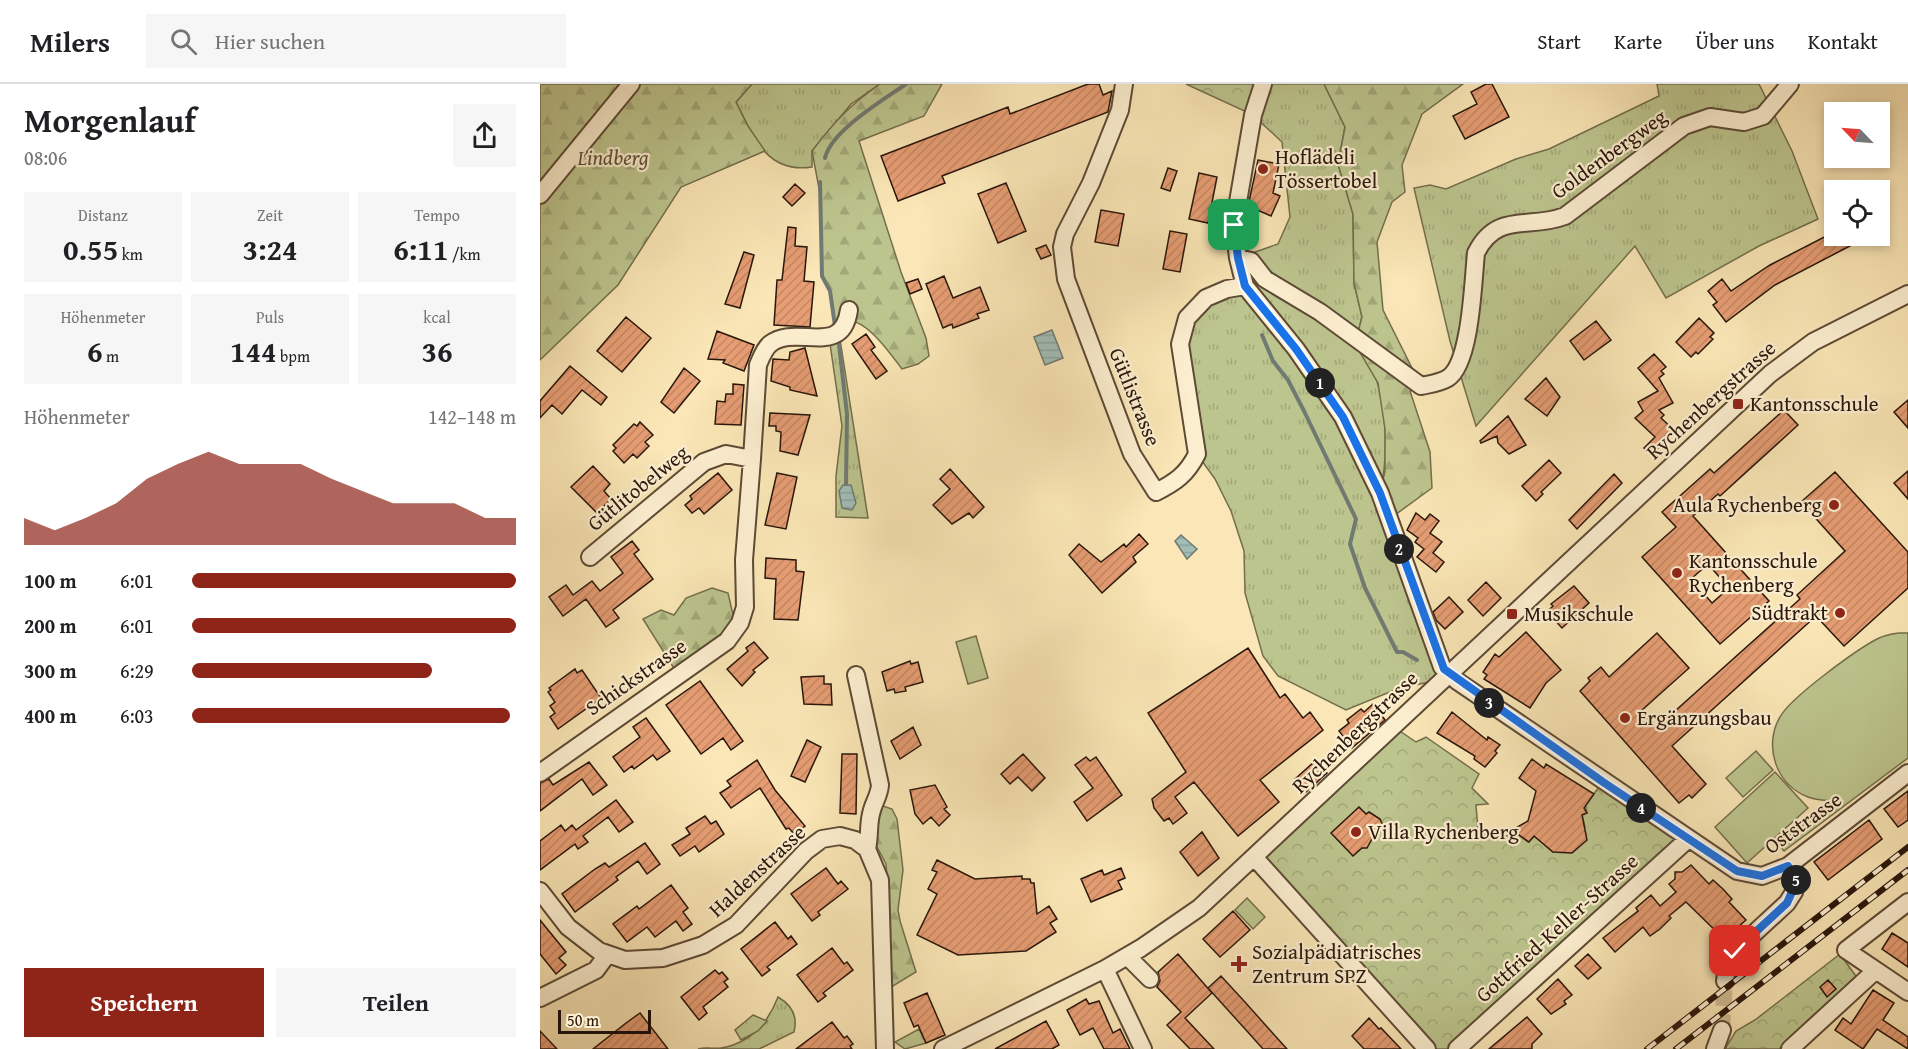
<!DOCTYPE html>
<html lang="de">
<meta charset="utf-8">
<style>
:root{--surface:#fff;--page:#f6f6f6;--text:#202124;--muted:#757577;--line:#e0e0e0;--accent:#8f2418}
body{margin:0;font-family:"Gentium Book Plus",serif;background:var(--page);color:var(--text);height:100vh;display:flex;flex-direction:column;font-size:22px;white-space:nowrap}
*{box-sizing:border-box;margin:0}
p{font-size:20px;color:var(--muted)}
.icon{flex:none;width:33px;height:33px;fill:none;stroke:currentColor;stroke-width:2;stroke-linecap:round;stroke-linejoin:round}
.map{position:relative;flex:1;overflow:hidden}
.sheet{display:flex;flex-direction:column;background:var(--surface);width:540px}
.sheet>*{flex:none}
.needle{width:39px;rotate:295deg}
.buttons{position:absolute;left:1284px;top:18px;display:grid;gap:12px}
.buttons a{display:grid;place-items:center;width:66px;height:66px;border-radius:0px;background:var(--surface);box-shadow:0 3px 9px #0003;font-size:30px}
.scale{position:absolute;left:18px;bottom:15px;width:93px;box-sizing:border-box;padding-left:6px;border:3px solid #29160b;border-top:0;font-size:16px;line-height:21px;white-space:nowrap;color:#29160b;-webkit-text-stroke:4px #fcefd0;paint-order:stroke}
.pin{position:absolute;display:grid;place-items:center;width:51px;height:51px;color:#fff;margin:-26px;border-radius:12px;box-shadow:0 3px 9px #0006}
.km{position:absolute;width:30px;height:30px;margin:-15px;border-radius:50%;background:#222;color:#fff;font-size:16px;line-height:30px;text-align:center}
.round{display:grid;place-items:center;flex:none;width:63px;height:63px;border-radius:0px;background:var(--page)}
.headline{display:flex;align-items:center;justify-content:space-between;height:102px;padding:0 24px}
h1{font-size:33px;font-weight:600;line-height:45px}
.stats{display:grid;grid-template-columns:repeat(3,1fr);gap:9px;height:102px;padding:6px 24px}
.stats div{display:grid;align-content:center;border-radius:0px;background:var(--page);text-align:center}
.stats b{font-size:30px;font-weight:600}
.stats small{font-size:16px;font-weight:400}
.stats p{font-size:16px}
.chart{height:168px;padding:12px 24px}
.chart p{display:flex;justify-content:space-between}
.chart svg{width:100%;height:108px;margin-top:6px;fill:var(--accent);opacity:.7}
.cta{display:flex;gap:12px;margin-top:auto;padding:12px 24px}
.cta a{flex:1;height:69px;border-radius:0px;background:var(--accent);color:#fff;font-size:24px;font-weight:600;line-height:69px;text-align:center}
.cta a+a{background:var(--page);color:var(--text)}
ul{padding:0 24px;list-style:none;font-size:20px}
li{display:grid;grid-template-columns:96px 72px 1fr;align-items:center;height:45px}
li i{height:15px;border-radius:8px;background:var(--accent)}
header{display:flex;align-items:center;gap:36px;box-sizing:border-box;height:84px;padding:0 30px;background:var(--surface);border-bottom:2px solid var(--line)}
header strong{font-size:28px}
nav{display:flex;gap:33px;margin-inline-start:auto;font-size:21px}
.search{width:420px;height:54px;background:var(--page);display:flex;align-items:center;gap:15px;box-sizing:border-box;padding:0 21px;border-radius:0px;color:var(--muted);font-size:22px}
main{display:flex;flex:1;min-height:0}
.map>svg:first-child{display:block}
.grass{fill:url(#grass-tufts);stroke:#736e4c;stroke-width:1.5}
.forest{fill:url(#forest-firs);stroke:#736e4c;stroke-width:1.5}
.park{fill:url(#park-crowns);stroke:#736e4c;stroke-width:1.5}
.pitch{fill:#bdc58e;stroke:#736e4c;stroke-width:1.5}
.water{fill:url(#water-rules);stroke:#717a72;stroke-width:1.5}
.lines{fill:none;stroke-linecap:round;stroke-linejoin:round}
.stream{stroke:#717a72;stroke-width:4}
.building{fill:url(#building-hatch);stroke:#29160b;stroke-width:1.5;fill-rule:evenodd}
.minor-tunnel{stroke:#d0bc94;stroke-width:16;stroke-dasharray:16 8;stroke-linecap:butt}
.minor-casing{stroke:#5d4a36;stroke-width:20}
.minor{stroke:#fcefd0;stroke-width:16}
.rail-casing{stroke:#29160b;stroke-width:6}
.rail{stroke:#fcefd0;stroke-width:4;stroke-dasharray:11;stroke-linecap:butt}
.route-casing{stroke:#fff;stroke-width:12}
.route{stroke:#1a73e8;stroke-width:8}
.poi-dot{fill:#8f2418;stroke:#fcefd0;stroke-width:2}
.labels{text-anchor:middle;stroke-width:4.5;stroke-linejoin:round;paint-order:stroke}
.street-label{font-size:21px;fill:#29160b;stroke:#fcefd0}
.poi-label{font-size:21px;fill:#29160b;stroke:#fcefd0;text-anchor:start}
.park-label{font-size:21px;font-style:italic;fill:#5d5339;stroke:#fcefd0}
</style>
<header>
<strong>Milers</strong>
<div class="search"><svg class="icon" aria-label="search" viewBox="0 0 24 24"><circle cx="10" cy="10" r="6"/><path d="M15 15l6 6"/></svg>Hier suchen</div>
<nav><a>Start</a><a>Karte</a><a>Über uns</a><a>Kontakt</a></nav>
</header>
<main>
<section class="sheet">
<div class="headline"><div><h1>Morgenlauf</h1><p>08:06</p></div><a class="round"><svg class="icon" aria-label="share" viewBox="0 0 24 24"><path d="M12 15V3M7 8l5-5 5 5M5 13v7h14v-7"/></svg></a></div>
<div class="stats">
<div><p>Distanz</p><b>0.55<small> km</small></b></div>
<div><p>Zeit</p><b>3:24</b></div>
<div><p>Tempo</p><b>6:11<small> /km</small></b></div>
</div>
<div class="stats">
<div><p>Höhenmeter</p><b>6<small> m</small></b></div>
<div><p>Puls</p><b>144<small> bpm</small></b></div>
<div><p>kcal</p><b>36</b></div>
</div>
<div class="chart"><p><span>Höhenmeter</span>142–148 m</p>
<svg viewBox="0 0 160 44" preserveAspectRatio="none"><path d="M0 44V33L10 38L20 33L30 27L40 17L50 11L60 6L70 11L80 11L90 11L100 17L110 22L120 27L130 27L140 27L150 33L160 33V44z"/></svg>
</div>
<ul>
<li><b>100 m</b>6:01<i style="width:100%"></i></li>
<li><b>200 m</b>6:01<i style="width:100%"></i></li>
<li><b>300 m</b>6:29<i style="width:74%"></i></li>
<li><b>400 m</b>6:03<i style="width:98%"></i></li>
</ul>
<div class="cta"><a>Speichern</a><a>Teilen</a></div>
</section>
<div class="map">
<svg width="1368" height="965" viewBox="0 0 1368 965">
<defs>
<pattern id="grass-tufts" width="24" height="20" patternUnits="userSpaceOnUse" patternTransform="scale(1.5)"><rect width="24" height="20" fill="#bdc58e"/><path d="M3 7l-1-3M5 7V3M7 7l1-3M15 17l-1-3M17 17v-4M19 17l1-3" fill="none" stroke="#a2a879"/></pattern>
<pattern id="forest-firs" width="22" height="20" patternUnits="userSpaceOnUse" patternTransform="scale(1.5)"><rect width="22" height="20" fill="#bdc58e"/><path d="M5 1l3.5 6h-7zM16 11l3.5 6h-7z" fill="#a2a879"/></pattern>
<pattern id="park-crowns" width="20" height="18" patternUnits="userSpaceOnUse" patternTransform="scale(1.5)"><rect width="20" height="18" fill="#bdc58e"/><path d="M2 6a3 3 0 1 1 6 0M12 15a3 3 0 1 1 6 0" fill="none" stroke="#a2a879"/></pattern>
<pattern id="water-rules" width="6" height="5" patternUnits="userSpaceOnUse" patternTransform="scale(1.5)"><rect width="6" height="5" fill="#a1bdb7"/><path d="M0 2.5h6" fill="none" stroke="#8ba29c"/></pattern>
<pattern id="building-hatch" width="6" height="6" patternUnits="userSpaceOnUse" patternTransform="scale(1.5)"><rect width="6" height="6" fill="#e69d73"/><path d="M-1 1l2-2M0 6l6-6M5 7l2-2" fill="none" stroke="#c58662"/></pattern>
</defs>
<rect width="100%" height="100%" fill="#fae6b6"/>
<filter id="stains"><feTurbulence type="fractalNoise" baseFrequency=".00333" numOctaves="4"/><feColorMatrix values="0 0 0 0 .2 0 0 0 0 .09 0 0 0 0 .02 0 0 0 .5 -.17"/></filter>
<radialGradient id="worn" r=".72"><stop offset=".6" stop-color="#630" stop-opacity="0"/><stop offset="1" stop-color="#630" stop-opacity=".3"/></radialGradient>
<path class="grass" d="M212,0H340L311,20L272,67V83C227,90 213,53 196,18Z
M723,0H784L805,43L798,80L813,130L814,199L822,233L815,260C823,272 835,287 838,301C847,335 848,375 840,409L902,583L889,598L857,605L806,626L738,592L723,572L705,509L704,467L691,427L675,395L657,370L640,260L666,214L705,202L698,174L738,160L750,133L742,58L713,31Z
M1117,0H1219L1252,67L1278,135L1219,162L1126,214L1095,162L936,342L910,257L874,104L890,101L906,105L976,75L1009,65L1119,12Z
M299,249L328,434L296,433V392L302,342L289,253Z
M238,913C252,921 258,932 254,948L219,965H158C166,963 173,965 181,964C210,959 228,939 238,913Z
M379,945L386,959L365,965L355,958Z"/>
<path class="forest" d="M0,0H212L196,18L208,42L225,67L141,103L78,201L0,276Z
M340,0H402L384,32L319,57L361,188L386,254L389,272L378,280L362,285C352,272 327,235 308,237C304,237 299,241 295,242L290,207L282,192L281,115L272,67C294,38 310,21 340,0Z
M784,0H923L882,30L862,81L865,108L852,118L837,158L843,226L881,302L870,307L890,368L892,404L848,436L840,409L845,387V345L838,299L815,260L822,233L814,199L813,130L798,80L805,43Z
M172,504L188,509L194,535L185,549L135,586L103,535L121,526L134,531L146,514Z
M343,722L352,725L357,735L363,786L358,826L360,837L376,888L348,905L347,794L346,780L336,761L337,726Z"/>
<path class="park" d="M646,0H723L713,31Z
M854,643L876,658L886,653L939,690L932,704L948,720L936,721L938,746L953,756L969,751L972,746L988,758L994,752L1013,768L1045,743L1042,731L1047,729L1045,721L1063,698L1147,756L917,965H887L715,775Z
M1300,870L1318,895L1239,965H1185L1196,947L1215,936Z
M213,931L227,937L218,947L201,956L195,946Z"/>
<path class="pitch" d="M1359,549H1368V674L1244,767L1238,760L1295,717C1286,716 1278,717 1268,713C1236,701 1223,662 1240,633C1250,614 1316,566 1337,555C1344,551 1351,550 1359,549Z
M436,552L448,594L428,600L416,558Z
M1216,667L1233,686L1203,713L1186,694Z
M1235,688L1268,724L1207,779L1175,743Z
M707,814L725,833L713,845L695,826Z"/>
<path class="water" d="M512,246L523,274L505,281L494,253Z
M303,401H311L316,419L312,426L302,424L299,407Z
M641,451L657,465L647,475L635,457Z"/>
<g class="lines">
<path class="stream" d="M285,74C291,47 343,16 366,0
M280,98L282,192L290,207L295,242
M722,251L733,277L748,296L764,327L816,435L810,460L825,504L857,568H863L877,576
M299,261L307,330L306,400"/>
</g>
<path class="building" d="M548,0H559L563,11L572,7L568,28L402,92L405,99L358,117L341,72L468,23L470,30Z
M946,0H952L969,33L925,55L913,32L937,20L931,8Z
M718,76L739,80L733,109L740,112L731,132L708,122Z
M628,84L637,87L630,107L621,104Z
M659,89L677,93L668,139L649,135Z
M466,99L486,147L458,159L438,110Z
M255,100L265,109L252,122L243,113Z
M561,126L584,130L578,162L555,158Z
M248,143L256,144L255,162L267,163L264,197L274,198L270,243L234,241L237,196H242Z
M630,147L647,150L640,188L623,185Z
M1294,148V152H1329L1235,201L1186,238L1173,221L1177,218L1168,207L1182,195L1191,207L1230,181Z
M506,161L511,171L501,175L496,165Z
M204,168L214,171L200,224L185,220Z
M404,192L413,214L440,203L449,226L437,230L439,234L413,244L412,240L403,244L386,200Z
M378,195L382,205L370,210L366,199Z
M86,233L111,254L82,288L57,267Z
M1159,234L1174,249L1170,253L1173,255L1158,270L1156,268L1151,273L1136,258Z
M1056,237L1071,256L1044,276L1030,257Z
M177,247L214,261L204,287L183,279L185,276L168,275Z
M326,250L335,263L331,266L347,287L336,295L312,260Z
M265,264L277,312L250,306V303L231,297L233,275L249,276L250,268Z
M1114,270L1126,283L1121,287L1124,290L1119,294L1133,319L1119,326L1124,331L1121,334L1135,347L1111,371L1104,364L1115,353L1095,334L1103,327L1098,318L1118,307L1098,284Z
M30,282L67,313L61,321L42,306L22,330L12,321L0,334V317Z
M144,284L160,297L134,329L121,318Z
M1006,294L1020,313L1007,332L985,315Z
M193,300L204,301L201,341L175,340L177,317L185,318L186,310H193Z
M1368,316V344L1354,328Z
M1244,326L1258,341L1180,412L1178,410L1153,432L1229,517L1180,560L1102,473L1136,443L1122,428L1170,385L1174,389ZM1168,480L1189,504L1172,519L1151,495Z
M230,329L270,331L258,371L240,367L241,348L236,347V342H229Z
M968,332L986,361L969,370L958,359L957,352L941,359L940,357Z
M100,338L113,351L105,358L109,362L97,374L93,370L84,379L73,367L76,364L73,361L94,340L97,342Z
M1009,376L1021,389L1001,408L1003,410L996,417L982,402Z
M53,382L70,400L64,407L71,415L57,429L31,403Z
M410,385L444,423L433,434L429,429L412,440L393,421L410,405L400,395Z
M1368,387V415L1354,399Z
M1295,388L1368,468V504L1304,562L1276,532L1132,662L1166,700L1152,714L1149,711L1139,719L1040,607L1050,597L1048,594L1061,583L1069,593L1117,549L1149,584L1101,627L1116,644L1260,515L1257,511L1305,467L1261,418Z
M178,389L192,406L164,430L159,424L152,429L145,421L152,415L150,412Z
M237,389L257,393L246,445L225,441Z
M1074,390L1082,399L1037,445L1029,436Z
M876,429L885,436L890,430L899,437L890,449L902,458L893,469L904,478L896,488L877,473L884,465L875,458L878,454L867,446Z
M599,450L608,460L593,473L596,478L562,509L529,471L539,460L561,478L584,460L586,463Z
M92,457L99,466L94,470L113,495L73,526L79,534L66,543L46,515L23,532L9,513L26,501L33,511L52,497L60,507L83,489L71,473Z
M226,474L256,476V487L264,488L258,536L234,535L236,495L225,494Z
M946,498L961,514L943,532L928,516Z
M1034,502L1049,519L1022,544L1007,528L1013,522L1011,520Z
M909,513L923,528L905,545L896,536L893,528Z
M986,548L1021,586L1006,599L990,624L944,595L947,591L943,588L955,570L959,573Z
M214,558L228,574L213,586L215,588L202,602L187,585L208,567L206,564Z
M708,564L740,614L745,610L763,634L770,628L783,646L720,696L739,718L698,752L654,698L635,713L647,729L633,740L629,734L624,737L614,724L612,715L646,688L608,629Z
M370,577L371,580L378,578L383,598L365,603L366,607L355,609L354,605L347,607L342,588Z
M35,585L37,589L42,586L61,614L18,645L10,633L15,629L10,622L15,618L8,608L11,606L9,604Z
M284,592V600H291L292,621L264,620L261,593Z
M160,597L203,657L191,666L183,654L161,670L126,621Z
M833,620L845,636L812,664L799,647L809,639L807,636L821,625L824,628Z
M912,628L947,656L948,653L960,661L955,667L957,669L945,683L934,675L935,672L897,649Z
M106,634L130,667L117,676L113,671L94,685L92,682L84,688L73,673L100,653L93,643Z
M373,643L381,661L360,675L351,657Z
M267,656L281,663L265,698L251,692Z
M302,670H317L316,730L300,729Z
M483,670L505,694L492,707L478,693L470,700L461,690Z
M546,673L550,677L556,673L582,711L547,737L534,718L553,704L535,681Z
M992,675L1004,684L1006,680L1054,710L1044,724L1047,729L1042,731L1047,756L1032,769L1013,768L994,752L989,758L972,746L988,737L996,707L979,694Z
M217,676L235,706L265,742L254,750L249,744L246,745L220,704L191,724L180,709L191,702L187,697Z
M775,677L787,689L766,708L755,695Z
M49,678L67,701L53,711L42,695L0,727V699L9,695L13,701Z
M395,701L407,723L404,725L410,731L399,742L391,733L383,740L375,730L370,706Z
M1368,707V736L1358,743L1344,725Z
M76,716L93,738L79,748L68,733L43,752L48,758L38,765L35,760L0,786V757L21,741L25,747L32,741L36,746Z
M819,723L826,730L829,728L840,735L844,744L832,755L827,764H822L813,772L791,749Z
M165,732L171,740L176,737L184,750L159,768L155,762L140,772L132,761L150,750L146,744Z
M1329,736L1342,755L1288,796L1274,778Z
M662,748L679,774L658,792L640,768Z
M105,759L120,780L107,790L98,777L76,793L78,796L35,828L22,810L55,785L65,779L69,783Z
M397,776L435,795L482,792V795H490L491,799H494L497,830L509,822L517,835L510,839L516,848L486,867L418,871L377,851L397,810L388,805L397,788L392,786Z
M1151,781L1169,800L1173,796L1183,805L1192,815L1189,818L1206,836L1184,855L1146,818L1129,832L1131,834L1120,845L1110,852L1103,843L1075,868L1063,854L1098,827L1096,824L1111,811L1120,822L1136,808L1129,800L1135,795V788H1142Z
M286,784L298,800L301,797L308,805L278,828L280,831L272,837L251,810Z
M581,784L585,794L578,797L582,805L551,818L541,795L562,786L564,791Z
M131,801L148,824L143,828L152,840L143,847L136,837L115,853L107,843L87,858L73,840L97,822L99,825Z
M693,827L710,846L680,873L663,855Z
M0,836L26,868L19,874L26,881L16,890L0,870Z
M235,838L248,855L251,852L257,860L227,883L230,886L222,892L201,865Z
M1352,849L1368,859V883L1342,865Z
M292,864L304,880L307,878L313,886L283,909L286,912L278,918L257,891Z
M638,870L672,909L645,934L674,965H650L627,941L641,928L617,903L620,897L618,888Z
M1048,870L1061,884L1048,895L1035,882Z
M175,886L179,890L182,888L188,895L184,898L188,903L163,923L167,929L159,936L141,913Z
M681,892L704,917L747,965H723L706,946L668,904Z
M1018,895L1032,911L1024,917L1026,920L1011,930L997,915Z
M1288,896L1296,905L1287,913L1280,903Z
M1333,906L1354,919L1343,936L1368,953V965L1337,945L1323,965L1295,946L1303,934L1311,940Z
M387,909L405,951L386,959L378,941L374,943L364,919Z
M546,915L549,920L559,917L573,949L580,945L590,965H564L553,944L540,951L527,926Z
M100,929L128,965H53L86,939Z
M987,933L1002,950L992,960V965H949Z
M829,934L839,945L841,944L861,965H824L812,952Z
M506,937L519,961L512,965H455Z
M292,938L304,954L307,952L313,960L310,962L312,965H256Z
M0,947L17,965H0Z"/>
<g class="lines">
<path class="minor-tunnel" d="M1182,946L1185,897"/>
<g class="minor-casing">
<path id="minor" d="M584,0L580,26L551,99L525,150L522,163L526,195L592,370L616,408C636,398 647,390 657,370L640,260L647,234L666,214L687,205L705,202
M723,0L713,31L694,141L698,174L705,202L756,265L803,333L840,409L902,583L917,597L1197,787L1222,792L1248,782L1368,689
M0,111L91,0
M698,174L711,177L725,195L780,228L881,302C890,300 900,299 908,294C931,279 933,197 936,169C957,127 988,146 1025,132L1144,42L1170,33L1204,38L1223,32L1250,0
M212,375L218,281C221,274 224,265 230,260C256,239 302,275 309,226
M316,591L340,701C339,713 333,719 331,730C328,742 330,752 327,765
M0,689L187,557L200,539L205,523L204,476L212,375L186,370L164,378L50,473
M715,774L887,965
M0,807L28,843L59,867L85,876L123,874L163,861L196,841L266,767L282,755L300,752L315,756L327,765L340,796L345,965
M1368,818L1306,866L1368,908
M587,872L610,895
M565,885L603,965
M1185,897L1188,878L1195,867L1247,819L1254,808L1256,796L1248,782
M0,914L56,886L67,871
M403,965L565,885L601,864L659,824L1230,290L1273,258L1368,210
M917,965L1147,756
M1175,965L1182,946
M1250,965L1335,887"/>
</g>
<use href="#minor" class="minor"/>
<g class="rail-casing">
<path id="rail" d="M1107,965L1368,763
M1136,965L1368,786"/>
</g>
<use href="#rail" class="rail"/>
</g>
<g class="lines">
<g class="route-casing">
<path id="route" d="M694,141L698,174L705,202L756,265L803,333L840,409L904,585L1063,698L1197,787L1222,792L1248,782L1256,799L1247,819L1195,867"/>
</g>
<use href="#route" class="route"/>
</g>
<g class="poi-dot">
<circle cx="723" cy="85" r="6"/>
<rect x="1192" y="314" width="12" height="12" rx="3"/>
<circle cx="1294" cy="421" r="6"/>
<circle cx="1137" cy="489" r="6"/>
<circle cx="1300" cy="529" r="6"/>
<rect x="966" y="524" width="12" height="12" rx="3"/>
<circle cx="1085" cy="634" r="6"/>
<circle cx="816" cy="748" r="6"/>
<path d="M696 871h6v6h6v6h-6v6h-6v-6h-6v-6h6z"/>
</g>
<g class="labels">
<g class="street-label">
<text transform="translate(1069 70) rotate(-36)" y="7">Goldenbergweg</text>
<text transform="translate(595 313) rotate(68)" y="7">Gütlistrasse</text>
<text transform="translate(1171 316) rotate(-42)" y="7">Rychenbergstrasse</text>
<text transform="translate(98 404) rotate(-39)" y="7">Gütlitobelweg</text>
<text transform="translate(96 593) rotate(-35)" y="7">Schickstrasse</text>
<text transform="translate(815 648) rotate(-44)" y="7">Rychenbergstrasse</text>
<text transform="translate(1263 739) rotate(-36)" y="7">Oststrasse</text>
<text transform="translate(217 787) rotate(-43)" y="7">Haldenstrasse</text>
<text transform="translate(1017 844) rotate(-42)" y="7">Gottfried-Keller-Strasse</text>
</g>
<g class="poi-label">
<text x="735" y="80">Hoflädeli<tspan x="735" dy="24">Tössertobel</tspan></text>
<text x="1210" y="327">Kantonsschule</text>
<text x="1282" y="428" text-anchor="end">Aula Rychenberg</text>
<text x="1149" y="484">Kantonsschule<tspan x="1149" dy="24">Rychenberg</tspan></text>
<text x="1288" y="536" text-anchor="end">Südtrakt</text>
<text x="984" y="537">Musikschule</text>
<text x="1097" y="641">Ergänzungsbau</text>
<text x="828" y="755">Villa Rychenberg</text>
<text x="712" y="875">Sozialpädiatrisches<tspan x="712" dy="24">Zentrum SPZ</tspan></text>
</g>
<g class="park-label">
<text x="73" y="81">Lindberg</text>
</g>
</g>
<rect width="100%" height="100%" filter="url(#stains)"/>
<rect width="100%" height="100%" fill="url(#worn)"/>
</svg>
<div class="buttons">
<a><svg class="needle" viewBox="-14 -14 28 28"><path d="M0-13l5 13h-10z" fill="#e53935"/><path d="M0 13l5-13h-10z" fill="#757577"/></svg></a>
<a><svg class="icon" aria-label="locate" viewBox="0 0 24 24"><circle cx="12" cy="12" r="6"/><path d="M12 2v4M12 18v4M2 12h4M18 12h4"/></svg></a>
</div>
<div class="scale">50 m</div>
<div class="pin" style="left:694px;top:141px;background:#1e9e55"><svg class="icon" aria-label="arrive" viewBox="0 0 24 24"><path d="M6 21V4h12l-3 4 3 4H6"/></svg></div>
<div class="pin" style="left:1195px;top:867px;background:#d93025"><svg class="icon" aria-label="check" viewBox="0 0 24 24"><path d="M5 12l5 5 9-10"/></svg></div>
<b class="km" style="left:780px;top:299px">1</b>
<b class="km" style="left:859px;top:465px">2</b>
<b class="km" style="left:949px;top:619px">3</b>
<b class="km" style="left:1101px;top:724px">4</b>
<b class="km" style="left:1256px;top:796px">5</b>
</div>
</main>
